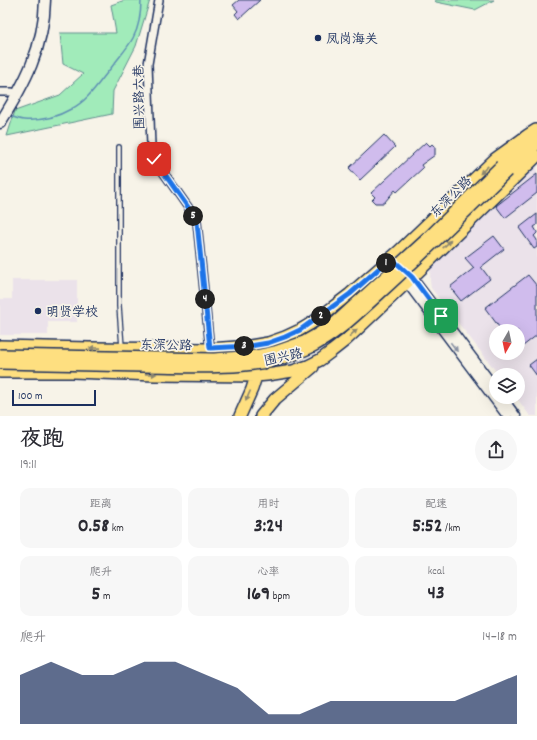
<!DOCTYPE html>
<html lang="zh">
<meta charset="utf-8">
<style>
:root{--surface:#fff;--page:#f7f7f7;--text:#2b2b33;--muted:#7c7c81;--accent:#1b2f5e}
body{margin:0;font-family:Dekko,"LXGW WenKai TC",sans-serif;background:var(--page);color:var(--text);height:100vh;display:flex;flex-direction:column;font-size:15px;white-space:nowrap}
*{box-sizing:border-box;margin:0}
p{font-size:13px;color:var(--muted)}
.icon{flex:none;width:22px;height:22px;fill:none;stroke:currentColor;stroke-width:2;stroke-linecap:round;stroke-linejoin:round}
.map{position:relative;height:416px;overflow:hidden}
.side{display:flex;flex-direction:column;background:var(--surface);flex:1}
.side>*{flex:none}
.needle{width:26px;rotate:189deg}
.controls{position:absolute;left:489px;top:324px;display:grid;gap:8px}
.controls a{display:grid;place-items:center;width:36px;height:36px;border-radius:50%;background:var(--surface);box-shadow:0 4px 16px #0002;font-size:20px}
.scale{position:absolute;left:12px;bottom:10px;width:84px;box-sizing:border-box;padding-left:4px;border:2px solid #1b2f5e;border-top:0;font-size:11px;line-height:14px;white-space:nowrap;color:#1b2f5e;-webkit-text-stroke:3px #f7f3e8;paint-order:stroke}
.pin{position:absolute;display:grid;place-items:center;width:34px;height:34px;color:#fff;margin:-17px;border-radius:8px;box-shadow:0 2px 6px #0006}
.km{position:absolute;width:20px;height:20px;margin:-10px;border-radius:50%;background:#222;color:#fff;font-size:11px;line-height:20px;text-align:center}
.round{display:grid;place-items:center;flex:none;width:42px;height:42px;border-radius:21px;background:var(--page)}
.headline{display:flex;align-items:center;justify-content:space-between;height:68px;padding:0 20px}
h1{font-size:22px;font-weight:700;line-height:30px}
.stats{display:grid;grid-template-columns:repeat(3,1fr);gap:6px;height:68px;padding:4px 20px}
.stats div{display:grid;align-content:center;border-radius:10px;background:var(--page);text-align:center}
.stats b{font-size:20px;font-weight:700}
.stats small{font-size:11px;font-weight:400}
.stats p{font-size:11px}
.chart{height:112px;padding:8px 20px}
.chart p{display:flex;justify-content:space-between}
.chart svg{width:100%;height:72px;margin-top:4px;fill:var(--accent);opacity:.7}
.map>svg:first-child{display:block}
.built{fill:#ebe2ea;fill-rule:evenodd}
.green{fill:#a1ebba;stroke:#5e8d8c}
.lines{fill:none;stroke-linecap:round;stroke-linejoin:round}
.stream{stroke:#5e90b3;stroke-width:1.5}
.building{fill:#d0bced;stroke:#1b2f5e}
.service-casing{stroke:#1b2f5e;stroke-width:6}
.minor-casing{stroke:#1b2f5e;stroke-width:10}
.tertiary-casing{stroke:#1b2f5e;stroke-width:11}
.secondary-casing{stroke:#1b2f5e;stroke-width:13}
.primary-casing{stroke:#1b2f5e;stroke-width:14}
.trunk-casing{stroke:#1b2f5e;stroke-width:14}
.service{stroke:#f7f3e8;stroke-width:3.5}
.minor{stroke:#f7f3e8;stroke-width:7}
.tertiary{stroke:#f7f3e8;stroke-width:8}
.secondary{stroke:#f7f3e8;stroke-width:10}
.primary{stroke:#fedf80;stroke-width:11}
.trunk{stroke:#fedf80;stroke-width:11}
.trunk-bridge-casing{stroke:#1b2f5e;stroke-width:14;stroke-linecap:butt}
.trunk-bridge{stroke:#fedf80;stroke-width:11}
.oneway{fill:#8c876f}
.oneway2{fill:#8991a3}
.route-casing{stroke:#fff;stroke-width:8}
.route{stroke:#1a73e8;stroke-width:5}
.poi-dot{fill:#1b2f5e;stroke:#f7f3e8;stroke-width:1.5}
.labels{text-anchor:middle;stroke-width:3.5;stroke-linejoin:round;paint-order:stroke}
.poi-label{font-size:13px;fill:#1b2f5e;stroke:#f7f3e8;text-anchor:start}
.street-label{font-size:13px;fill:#1b2f5e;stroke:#f7f3e8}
</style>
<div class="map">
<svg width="537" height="416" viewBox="0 0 537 416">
<rect width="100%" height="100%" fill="#f7f3e8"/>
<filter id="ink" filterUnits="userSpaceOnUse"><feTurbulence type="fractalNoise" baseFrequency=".025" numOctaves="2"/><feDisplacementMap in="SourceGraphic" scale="8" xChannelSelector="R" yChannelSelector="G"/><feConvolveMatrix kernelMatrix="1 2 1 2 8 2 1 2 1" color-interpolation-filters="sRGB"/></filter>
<g filter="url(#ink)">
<path class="built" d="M537,162V416H530L516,397H518V375H499L431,288L430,281V275L431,268L435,262ZM496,331H518V353H496Z
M12,280H77V322H48V335H0V299H12Z"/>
<path class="green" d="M125,0H150L136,46L113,91L112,114L7,136L15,111L60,95L83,74L63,64L60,33H116L111,5Z
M434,0H494L475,10L436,2Z"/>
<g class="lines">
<path class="stream" d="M10,116C14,117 19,120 24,120C40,121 57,117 71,109C88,101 99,82 111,68C118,58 127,49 133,38C139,27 141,13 141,0"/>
</g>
<path class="building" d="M239,0H260L239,19L235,14L238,11L233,5Z
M384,135L395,147L360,180L349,168Z
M426,142L430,146L432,144L435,147V155L421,165L423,168L397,192L395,190L384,203H375L372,200L375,197L371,193Z
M537,174V193L505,218L496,206Z
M537,214V225L534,227L537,232V233L534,236L537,240V247L534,249L519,228Z
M494,236L504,249L481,267L490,279L461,301L450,287L474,268L465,258Z
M528,275L537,286V335L518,350V331H502L485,308Z
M537,359V376L529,365Z"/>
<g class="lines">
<g class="service-casing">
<path id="service" d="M119,147V306L122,347"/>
</g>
<g class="minor-casing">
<path id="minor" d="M159,0L148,64L151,146L154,159L190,210L197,222L210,349
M0,92H12L17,94"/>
</g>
<g class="tertiary-casing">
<path id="tertiary" d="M408,274L412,277L496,389
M404,279L507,416
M502,397L516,416"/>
</g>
<g class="secondary-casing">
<path id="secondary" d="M0,123C25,83 44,48 45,0"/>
</g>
<g class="primary-casing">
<path id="primary" d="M0,346L89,348L210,349L250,346L268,343L285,337L300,330L312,323L350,294L398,252L495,159L528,135L536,130
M0,372H72L155,375L256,376L267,375L293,371L308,366L320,360L332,351L346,340L417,273L537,156
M240,416L252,389L258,370
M261,416L275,399L313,367"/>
</g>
<g class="trunk-casing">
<path id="trunk" d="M501,166L537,133
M507,171L537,144"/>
</g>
<use href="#service" class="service"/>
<use href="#minor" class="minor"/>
<use href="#tertiary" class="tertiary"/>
<use href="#secondary" class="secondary"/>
<use href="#primary" class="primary"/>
<use href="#trunk" class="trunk"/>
<g class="trunk-bridge-casing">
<path id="trunk-bridge" d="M0,355L214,359L256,356L275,352L304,342L318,334L335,323L427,239L501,166
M0,363C47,364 95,365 142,366C196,366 259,373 309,348C336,335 358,313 380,293C424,253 465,212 507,171"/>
</g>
<use href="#trunk-bridge" class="trunk-bridge"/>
</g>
<defs><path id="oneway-solid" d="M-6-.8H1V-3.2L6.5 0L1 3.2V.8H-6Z"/></defs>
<g class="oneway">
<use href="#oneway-solid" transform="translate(484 170) rotate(136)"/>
<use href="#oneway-solid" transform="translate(447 244) rotate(-44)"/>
<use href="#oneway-solid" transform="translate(353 333) rotate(-43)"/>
<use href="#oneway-solid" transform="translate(95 348) rotate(-179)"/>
<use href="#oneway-solid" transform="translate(151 374) rotate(1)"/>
<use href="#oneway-solid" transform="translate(248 396) rotate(114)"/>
</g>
<use class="oneway2" href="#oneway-solid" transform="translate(454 347) rotate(53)"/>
</g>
<g class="lines" filter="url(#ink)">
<g class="route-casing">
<path id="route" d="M154,159L190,210L197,222L210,348L250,346L268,343L285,337L300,330L350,294L391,258L412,277L441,316"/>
</g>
<use href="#route" class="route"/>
</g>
<g class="poi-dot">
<circle cx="318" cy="38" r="4"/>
<circle cx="38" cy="311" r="4"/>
</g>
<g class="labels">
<g class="poi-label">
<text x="326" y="43">凤岗海关</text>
<text x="46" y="316">明贤学校</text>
</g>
<g class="street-label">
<text transform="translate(138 97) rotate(-91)" y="5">围兴路六巷</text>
<text transform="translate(450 196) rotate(-45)" y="5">东深公路</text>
<text transform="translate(166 344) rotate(1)" y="5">东深公路</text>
<text transform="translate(283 356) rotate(-12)" y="5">围兴路</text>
</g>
</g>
</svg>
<div class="controls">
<a><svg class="needle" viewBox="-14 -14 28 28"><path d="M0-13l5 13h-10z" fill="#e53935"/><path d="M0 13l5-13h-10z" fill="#7c7c81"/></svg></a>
<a><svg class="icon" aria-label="layers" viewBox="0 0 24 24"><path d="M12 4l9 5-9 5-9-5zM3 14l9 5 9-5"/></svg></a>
</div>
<div class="scale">100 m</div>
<div class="pin" style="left:441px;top:316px;background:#1e9e55"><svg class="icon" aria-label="arrive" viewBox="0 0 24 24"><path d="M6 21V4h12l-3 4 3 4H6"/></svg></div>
<div class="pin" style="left:154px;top:159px;background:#d93025"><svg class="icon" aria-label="check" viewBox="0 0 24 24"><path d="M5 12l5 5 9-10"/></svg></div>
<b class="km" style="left:386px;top:263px">1</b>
<b class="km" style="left:321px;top:316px">2</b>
<b class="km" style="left:244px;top:346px">3</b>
<b class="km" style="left:205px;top:299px">4</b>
<b class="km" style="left:193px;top:216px">5</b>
</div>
<section class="side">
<div class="headline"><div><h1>夜跑</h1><p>19:11</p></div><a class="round"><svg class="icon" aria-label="share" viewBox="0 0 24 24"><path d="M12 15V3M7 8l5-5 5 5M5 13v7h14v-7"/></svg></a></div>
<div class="stats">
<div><p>距离</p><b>0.58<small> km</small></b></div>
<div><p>用时</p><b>3:24</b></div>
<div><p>配速</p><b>5:52<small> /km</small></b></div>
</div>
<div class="stats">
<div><p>爬升</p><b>5<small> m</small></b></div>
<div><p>心率</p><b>169<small> bpm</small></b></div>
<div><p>kcal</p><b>43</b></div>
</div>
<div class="chart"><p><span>爬升</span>14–18 m</p>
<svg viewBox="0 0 160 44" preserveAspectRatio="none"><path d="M0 44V14L10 6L20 14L30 14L40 6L50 6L60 14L70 22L80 38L90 38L100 30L110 30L120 30L130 30L140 30L150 22L160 14V44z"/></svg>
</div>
</section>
